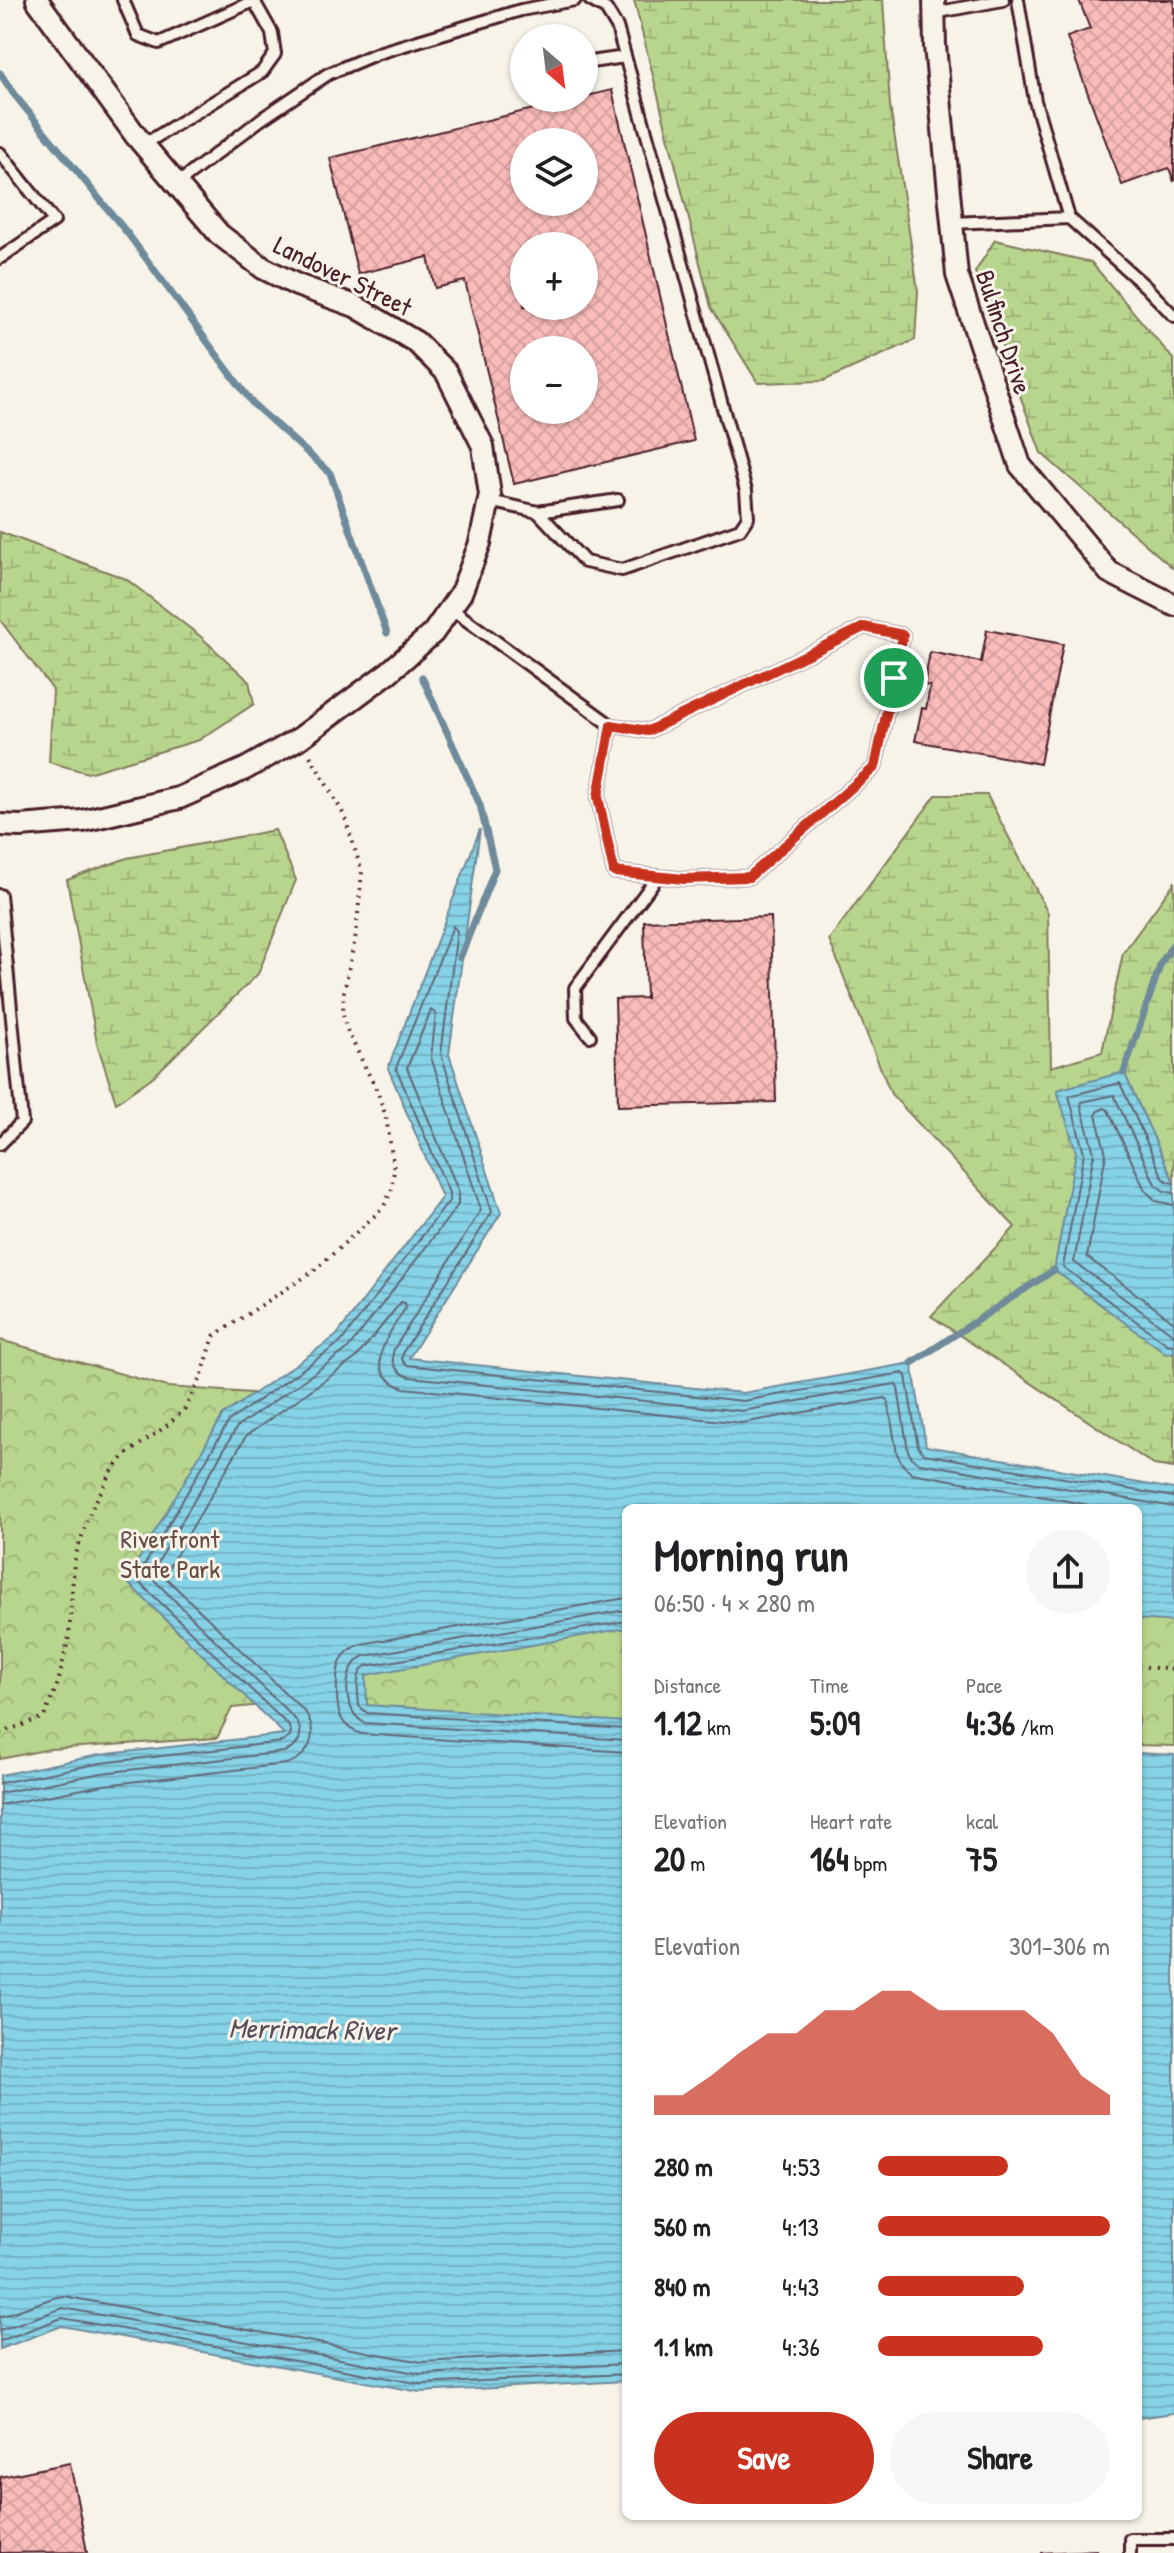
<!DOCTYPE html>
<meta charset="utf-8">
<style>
:root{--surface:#fff;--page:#f6f6f6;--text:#202124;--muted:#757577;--accent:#c8321e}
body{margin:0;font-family:"Patrick Hand",sans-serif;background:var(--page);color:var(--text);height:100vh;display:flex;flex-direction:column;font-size:30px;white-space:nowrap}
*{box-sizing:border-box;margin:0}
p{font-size:26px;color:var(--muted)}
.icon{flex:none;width:44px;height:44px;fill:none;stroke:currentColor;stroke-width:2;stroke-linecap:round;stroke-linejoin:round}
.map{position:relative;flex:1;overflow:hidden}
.details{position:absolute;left:622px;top:1504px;width:520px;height:1016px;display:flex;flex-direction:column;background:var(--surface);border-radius:12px;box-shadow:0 2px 6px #0004}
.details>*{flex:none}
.needle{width:52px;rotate:152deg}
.buttons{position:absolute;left:510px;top:24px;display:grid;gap:16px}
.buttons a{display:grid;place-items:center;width:88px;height:88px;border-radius:50%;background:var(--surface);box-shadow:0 2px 6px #0004;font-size:40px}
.pin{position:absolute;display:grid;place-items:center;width:68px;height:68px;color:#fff;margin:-34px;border:4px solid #fff;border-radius:50%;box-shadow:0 2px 8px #0007}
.round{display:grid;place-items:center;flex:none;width:84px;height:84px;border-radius:42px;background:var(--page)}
.overview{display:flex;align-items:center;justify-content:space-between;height:136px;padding:0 32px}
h1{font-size:44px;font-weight:800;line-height:60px}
.metrics{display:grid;grid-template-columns:repeat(3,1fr);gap:12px;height:136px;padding:8px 32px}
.metrics div{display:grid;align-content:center}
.metrics b{font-size:34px;font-weight:800}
.metrics small{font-size:22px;font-weight:400}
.metrics p{font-size:22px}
.chart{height:224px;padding:16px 32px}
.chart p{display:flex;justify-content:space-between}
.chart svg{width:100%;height:144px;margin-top:8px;fill:var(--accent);opacity:.7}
.primary-button{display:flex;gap:16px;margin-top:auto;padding:16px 32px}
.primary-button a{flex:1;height:92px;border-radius:48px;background:var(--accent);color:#fff;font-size:32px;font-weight:800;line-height:92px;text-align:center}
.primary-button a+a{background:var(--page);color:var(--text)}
ul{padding:0 32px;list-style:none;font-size:26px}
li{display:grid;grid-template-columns:128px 96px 1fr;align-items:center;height:60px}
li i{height:20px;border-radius:10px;background:var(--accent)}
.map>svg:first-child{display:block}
.forest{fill:url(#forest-crowns);stroke:#817a5c;stroke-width:2}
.wetland{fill:url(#wetland-marsh);stroke:#817a5c;stroke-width:2}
.water{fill:url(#water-rules);stroke:#6e8a9b;stroke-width:2}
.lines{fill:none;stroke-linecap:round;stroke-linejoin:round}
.shore{stroke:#626776;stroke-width:2}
.stream{stroke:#6e8a9b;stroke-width:7}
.building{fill:url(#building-cross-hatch);stroke:#4a1f2b;stroke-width:2;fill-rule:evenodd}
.lane-casing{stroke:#4a1f2b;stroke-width:16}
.street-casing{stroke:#4a1f2b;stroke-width:26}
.path{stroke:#4a1f2b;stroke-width:4;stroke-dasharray:2 6;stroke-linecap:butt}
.lane{stroke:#f7f3e8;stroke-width:10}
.street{stroke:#f7f3e8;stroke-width:20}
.route-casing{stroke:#fff;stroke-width:16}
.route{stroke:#c8321e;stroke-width:10}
.labels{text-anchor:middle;stroke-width:6;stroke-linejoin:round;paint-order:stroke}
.street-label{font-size:26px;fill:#4a1f2b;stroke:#f7f3e8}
.park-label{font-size:26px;fill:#664c44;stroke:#f7f3e8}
.water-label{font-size:28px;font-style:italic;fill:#594c5a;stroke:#f7f3e8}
</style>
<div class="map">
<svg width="1174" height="2553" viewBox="0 0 1174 2553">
<defs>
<pattern id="forest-crowns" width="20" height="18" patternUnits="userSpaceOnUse" patternTransform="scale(2)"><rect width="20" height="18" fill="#b8d58d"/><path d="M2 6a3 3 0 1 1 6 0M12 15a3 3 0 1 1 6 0" fill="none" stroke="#a0b67a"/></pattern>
<pattern id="wetland-marsh" width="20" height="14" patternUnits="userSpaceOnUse" patternTransform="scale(2)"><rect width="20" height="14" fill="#b8d58d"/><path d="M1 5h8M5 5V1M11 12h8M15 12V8" fill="none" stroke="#a0b67a"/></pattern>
<pattern id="water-rules" width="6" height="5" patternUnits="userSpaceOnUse" patternTransform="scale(2)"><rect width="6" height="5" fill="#86d2e6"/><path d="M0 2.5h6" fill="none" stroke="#75b4c5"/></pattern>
<pattern id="building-cross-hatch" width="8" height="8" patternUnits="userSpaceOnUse" patternTransform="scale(2)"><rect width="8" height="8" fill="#f9bcb9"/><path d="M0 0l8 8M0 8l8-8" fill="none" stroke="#d7a19f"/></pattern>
</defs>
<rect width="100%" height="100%" fill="#f7f3e8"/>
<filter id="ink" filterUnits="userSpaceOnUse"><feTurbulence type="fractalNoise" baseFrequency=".0125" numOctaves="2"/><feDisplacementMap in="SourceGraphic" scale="16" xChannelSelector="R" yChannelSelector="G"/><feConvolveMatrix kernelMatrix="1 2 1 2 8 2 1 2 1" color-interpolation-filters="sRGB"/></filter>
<g filter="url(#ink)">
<path class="forest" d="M0,1340L168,1387L308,1397L1174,1503V1746L1138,1745V1508H626V1724L301,1701L232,1708L217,1738L50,1749L0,1759Z"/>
<path class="wetland" d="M634,0H883L890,106L918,291L915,340L823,381L758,383L711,307Z
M995,240L1091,262L1174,360V569L1041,453L975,272Z
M0,532L126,579L200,636L249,681L254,704L199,740L88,773L49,762L53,690L0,620Z
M936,795H987L1048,913L1051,1067L1102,1052L1123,953L1174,883V1468L1154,1465L931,1316L1015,1227L891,1094L829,940Z
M275,830L296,880L258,974L154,1076L116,1103L97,1043L67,880L127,858Z"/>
<path class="water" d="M480,829L449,1054L501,1213L409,1358L743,1393L912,1363L926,1446L1174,1489V1622L1138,1619V1508H626V1628L366,1675L367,1705L626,1722V2381L420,2392L62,2326L0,2349V1775L99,1755L284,1734L126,1581L223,1415L336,1336L442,1197L388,1068Z
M1124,1072L1174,1182V1352L1167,1354L1054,1270L1076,1152L1057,1090Z
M1138,1753L1174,1755V2413L1138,2418Z"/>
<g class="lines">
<path class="shore" d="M1174,1183L1168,1182L1163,1178L1120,1083L1069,1096L1084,1153L1063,1267L1167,1344L1174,1345
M1174,1193L1164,1191L1155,1184L1114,1095L1082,1102L1081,1106L1094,1153L1074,1262L1174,1335
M1174,1205L1156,1201L1145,1190L1108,1110L1105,1108L1098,1111L1096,1115L1106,1154L1087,1257L1174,1322
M626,1598L361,1644C337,1653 336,1671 337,1693C337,1713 341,1728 362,1734L626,1752
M626,1610L364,1656C341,1666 342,1713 365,1723L626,1740
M626,1621L366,1666C354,1673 358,1693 359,1706L367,1713L626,1729
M0,1783L101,1763L282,1742L290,1737L291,1731L288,1725L139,1582L137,1578L229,1421L341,1342L449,1201V1193L396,1068L453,926L457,931L441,1054L492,1212L403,1352L402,1359L406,1365L743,1401L903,1373L906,1376L918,1447L924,1454L1174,1497
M0,1793L102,1773L284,1752C300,1747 305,1733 295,1719L150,1576L237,1427L348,1349L458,1205V1190L407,1068L431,1010L436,1014L431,1057L481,1210L394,1349C390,1363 396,1373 410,1377L742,1411L895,1384L898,1388L908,1451L913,1459L920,1463L1174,1507
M0,1805L104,1785L286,1764C310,1757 319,1734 306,1713L166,1578L165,1574L246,1436L356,1358L401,1302L405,1303L406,1307C390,1333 358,1371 404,1388L742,1423L885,1398L888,1401L897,1454L903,1465L912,1473L1106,1508
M0,2317L53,2298L63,2296L422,2362L626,2351
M0,2330L63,2308L421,2374L626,2364
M0,2341L62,2318L421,2384L626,2374"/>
<path class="stream" d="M0,73L13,93L128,234L253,404L330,473L387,633
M422,677L480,805L495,869L460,958
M1124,1072L1161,963L1174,943
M912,1363L1054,1270"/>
</g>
<path class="building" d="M1079,0H1174V182L1169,168L1122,185L1067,37L1090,29Z
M612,90L694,441L514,484L465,281L435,288L428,257L358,274L330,158ZM524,142H584V202H524ZM524,246H584V306H524ZM524,350H584V410H524Z
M987,630L1063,644L1040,764L915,741L922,708L926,709L930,686L924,685L930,652L981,662Z
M771,917L776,1102L618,1106L615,999L646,998L644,921Z
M70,2463L87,2552L0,2553V2477Z
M1096,2550V2553H1041Z"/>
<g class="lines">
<g class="lane-casing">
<path id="lane" d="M123,0L138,35L159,43L256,0
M1018,0L1035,101L1069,218
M934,13L1003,0
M584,63L625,57
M143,145L262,72L275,54L272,33L254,1
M0,153L54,221L0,258
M177,184L260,120L328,74L378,53L521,10L575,0
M952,223L1069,218L1145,286L1174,316
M489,501L538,512L585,562L622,570L740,529L748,517L746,491L617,27L606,9L590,0
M538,512L618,500
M450,608L611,725L598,797L614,872L684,879L749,877L875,767L903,635L864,627L648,731L611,725
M0,895L22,1122L0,1144
M590,1036L576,1018L575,988L658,876
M1130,2553V2539H1174"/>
</g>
<g class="street-casing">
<path id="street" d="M934,0L935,46L957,275L1020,465L1109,572L1174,605
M0,825L20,826L82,821L179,798L245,769L300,738L389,672L433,633L461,593L480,543L490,495L483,446L446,372L416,342L355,306L297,285L263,268L219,234L136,136L37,0"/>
</g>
<path class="path" d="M1138,1666L1174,1670
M0,1733L44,1717L58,1683L69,1637L74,1562L78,1547L92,1508L111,1473L125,1455L165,1427L184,1410L201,1378L214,1336L314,1271L383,1208L392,1189L394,1169L386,1117L378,1093L346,1028L343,1013L344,991L356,934L362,872L344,815L309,754"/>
<use href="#lane" class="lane"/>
<use href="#street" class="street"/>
</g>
</g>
<g class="lines" filter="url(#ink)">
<g class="route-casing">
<path id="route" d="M864,627L903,635L875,767L749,877L684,879L614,872L598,797L611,725L648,731Z"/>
</g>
<use href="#route" class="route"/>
</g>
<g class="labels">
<g class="street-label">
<text transform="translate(343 276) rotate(26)" y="9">Landover Street</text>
<text transform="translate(1004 332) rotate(72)" y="9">Bulfinch Drive</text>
</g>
<g class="park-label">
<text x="170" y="1548">Riverfront<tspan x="170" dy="30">State Park</tspan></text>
</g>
<g class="water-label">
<text transform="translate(312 2029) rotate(1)" y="10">Merrimack River</text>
</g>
</g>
</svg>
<div class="buttons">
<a><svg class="needle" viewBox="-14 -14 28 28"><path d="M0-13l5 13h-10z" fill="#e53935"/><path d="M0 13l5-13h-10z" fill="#757577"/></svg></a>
<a><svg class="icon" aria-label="layers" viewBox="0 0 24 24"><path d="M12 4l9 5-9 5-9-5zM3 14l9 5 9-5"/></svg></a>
<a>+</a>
<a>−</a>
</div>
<div class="pin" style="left:894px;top:678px;background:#1e9e55"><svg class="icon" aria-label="arrive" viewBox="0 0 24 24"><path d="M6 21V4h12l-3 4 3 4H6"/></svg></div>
<section class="details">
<div class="overview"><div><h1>Morning run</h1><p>06:50 · 4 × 280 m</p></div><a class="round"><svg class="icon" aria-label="share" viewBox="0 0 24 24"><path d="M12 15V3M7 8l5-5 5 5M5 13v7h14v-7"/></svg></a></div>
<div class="metrics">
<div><p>Distance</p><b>1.12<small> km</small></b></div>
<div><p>Time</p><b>5:09</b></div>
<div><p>Pace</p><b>4:36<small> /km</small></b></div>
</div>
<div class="metrics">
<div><p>Elevation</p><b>20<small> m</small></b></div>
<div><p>Heart rate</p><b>164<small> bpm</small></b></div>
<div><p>kcal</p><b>75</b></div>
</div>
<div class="chart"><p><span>Elevation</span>301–306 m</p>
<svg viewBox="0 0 160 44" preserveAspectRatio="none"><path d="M0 44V38L10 38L20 32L30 25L40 19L50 19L60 12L70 12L80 6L90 6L100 12L110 12L120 12L130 12L140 19L150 32L160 38V44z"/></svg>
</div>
<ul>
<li><b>280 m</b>4:53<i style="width:56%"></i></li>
<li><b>560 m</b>4:13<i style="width:100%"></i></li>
<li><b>840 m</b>4:43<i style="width:63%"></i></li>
<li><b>1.1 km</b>4:36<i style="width:71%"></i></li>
</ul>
<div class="primary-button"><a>Save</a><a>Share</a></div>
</section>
</div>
